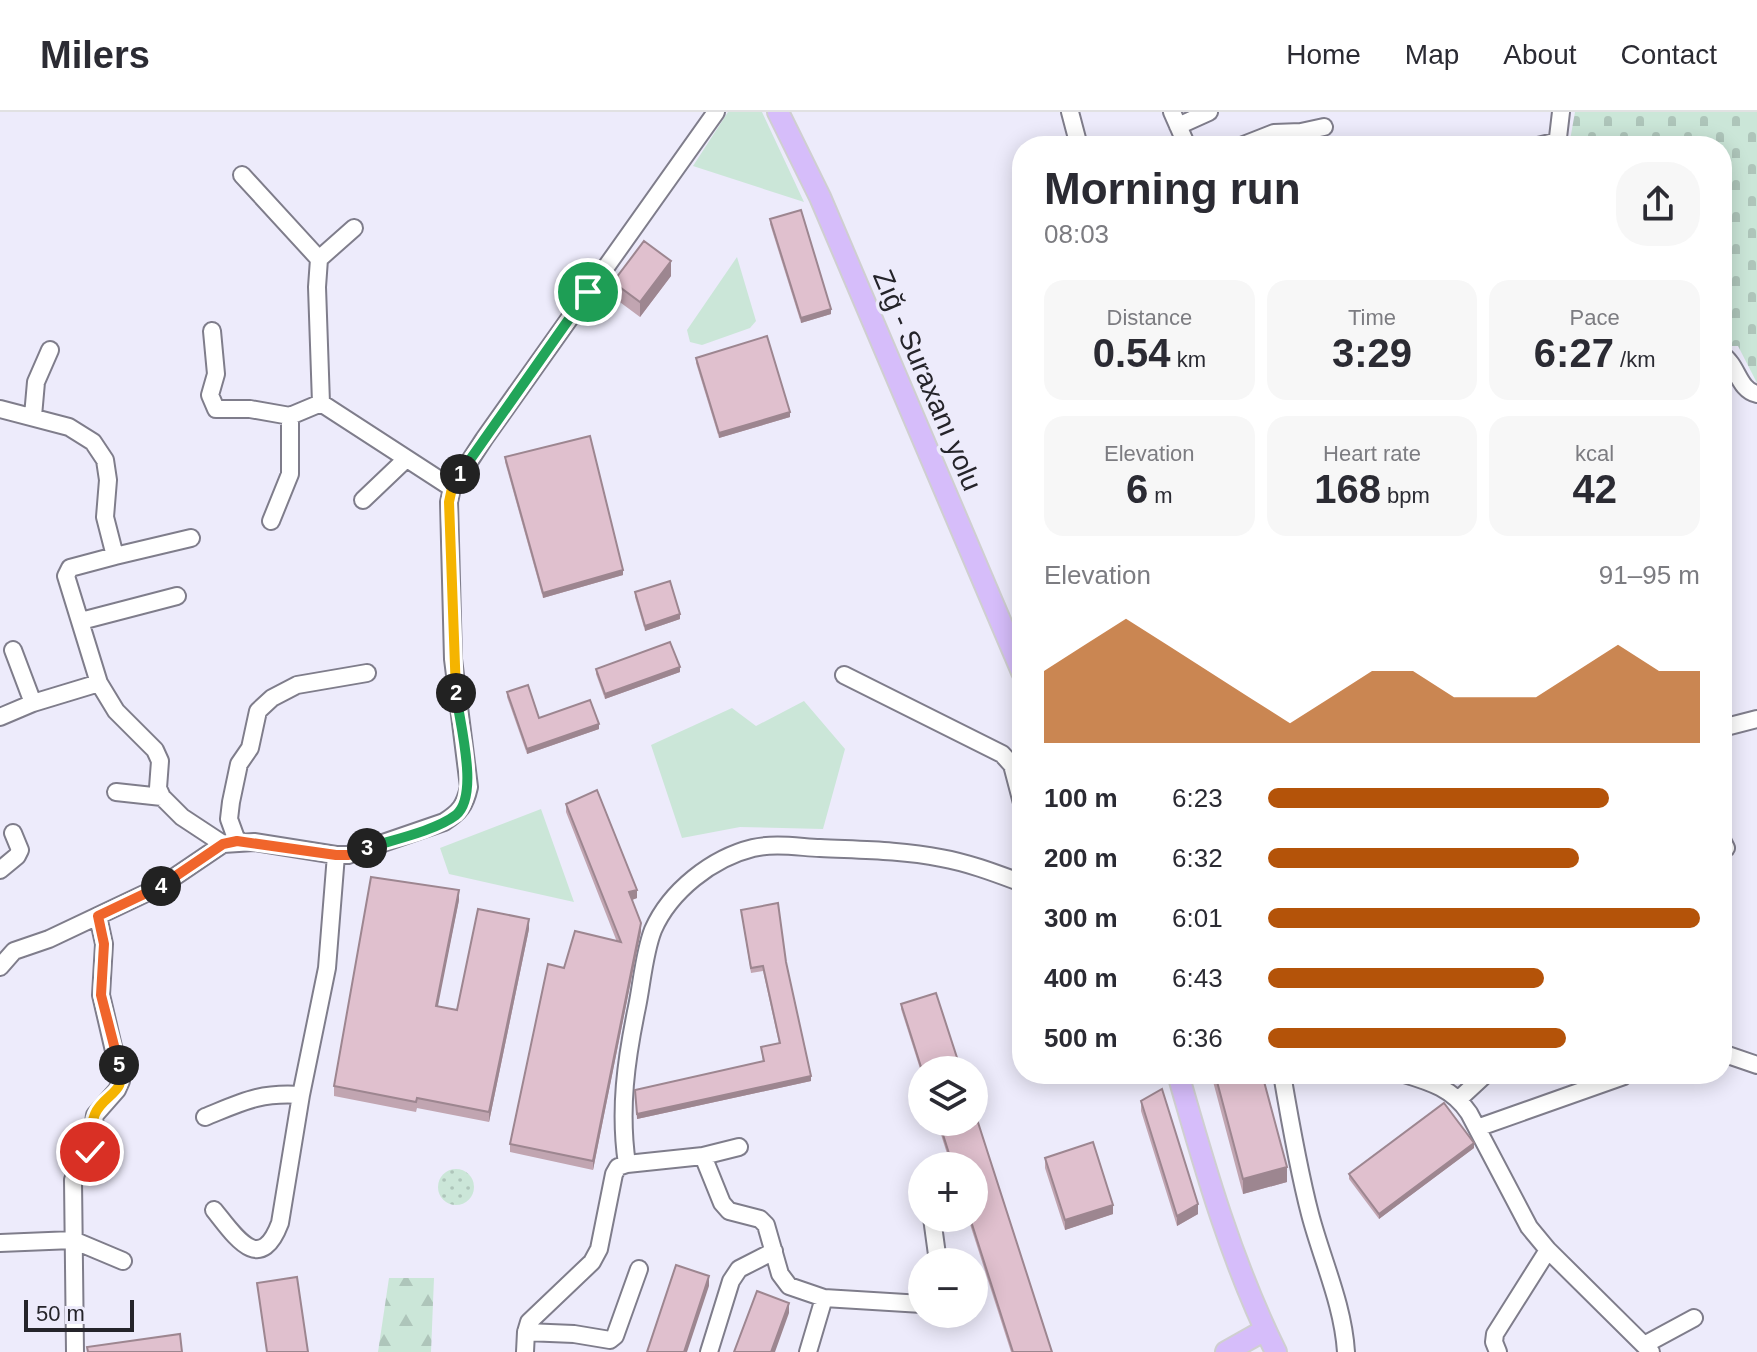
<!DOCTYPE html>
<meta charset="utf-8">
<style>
:root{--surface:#fff;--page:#f7f7f7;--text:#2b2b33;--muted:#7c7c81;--line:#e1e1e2;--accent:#b45309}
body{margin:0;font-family:Helvetica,sans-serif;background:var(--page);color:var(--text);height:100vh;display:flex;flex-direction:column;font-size:30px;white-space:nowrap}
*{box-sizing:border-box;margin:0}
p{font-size:26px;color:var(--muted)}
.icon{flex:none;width:44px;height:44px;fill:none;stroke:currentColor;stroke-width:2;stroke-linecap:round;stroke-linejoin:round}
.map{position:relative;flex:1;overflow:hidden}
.drawer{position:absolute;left:1012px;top:24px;width:720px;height:948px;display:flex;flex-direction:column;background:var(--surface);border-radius:32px;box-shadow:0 4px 20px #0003}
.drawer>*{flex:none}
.fabs{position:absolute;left:908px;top:944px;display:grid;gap:16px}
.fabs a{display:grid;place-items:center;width:80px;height:80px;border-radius:50%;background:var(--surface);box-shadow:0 4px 20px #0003;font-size:40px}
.scale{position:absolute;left:24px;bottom:20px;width:110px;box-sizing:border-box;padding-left:8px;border:4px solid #25242a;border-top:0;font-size:22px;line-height:28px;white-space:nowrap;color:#25242a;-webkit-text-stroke:6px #edebfb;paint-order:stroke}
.pin{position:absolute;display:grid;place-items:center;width:68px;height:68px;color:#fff;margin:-34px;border:4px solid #fff;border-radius:50%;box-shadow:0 2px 8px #0007}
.km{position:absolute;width:40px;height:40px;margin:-20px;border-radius:50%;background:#222;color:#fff;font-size:22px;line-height:40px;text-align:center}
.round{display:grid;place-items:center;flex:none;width:84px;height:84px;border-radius:32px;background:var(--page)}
.summary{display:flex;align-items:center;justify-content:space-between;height:136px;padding:0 32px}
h1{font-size:44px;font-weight:700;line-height:60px}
.metrics{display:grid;grid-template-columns:repeat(3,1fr);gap:12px;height:136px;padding:8px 32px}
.metrics div{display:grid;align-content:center;border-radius:20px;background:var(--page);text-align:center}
.metrics b{font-size:40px;font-weight:700}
.metrics small{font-size:22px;font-weight:400}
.metrics p{font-size:22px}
.chart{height:224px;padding:16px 32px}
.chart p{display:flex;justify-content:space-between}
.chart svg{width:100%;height:144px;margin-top:8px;fill:var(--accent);opacity:.7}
ul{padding:0 32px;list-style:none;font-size:26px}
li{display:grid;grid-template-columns:128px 96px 1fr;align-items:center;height:60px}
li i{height:20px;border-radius:10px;background:var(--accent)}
header{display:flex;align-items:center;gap:48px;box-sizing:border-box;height:112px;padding:0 40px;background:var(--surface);border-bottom:2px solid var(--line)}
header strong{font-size:38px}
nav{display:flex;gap:44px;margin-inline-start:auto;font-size:28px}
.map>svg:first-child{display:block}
.grass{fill:url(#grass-dots)}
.forest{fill:url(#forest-firs)}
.cemetery{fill:url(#cemetery-stones)}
.green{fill:#cbe6d8}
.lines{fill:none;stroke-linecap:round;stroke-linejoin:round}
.minor-casing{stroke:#7f7d8b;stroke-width:20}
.major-casing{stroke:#cfcfd0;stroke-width:24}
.minor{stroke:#fff;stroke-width:16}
.major{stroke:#d6bdfa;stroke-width:20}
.wall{fill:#c1a5b1}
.shaded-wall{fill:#9d8690}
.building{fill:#e0c0ce;stroke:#9d8690;stroke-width:2}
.split-1-casing{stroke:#fff;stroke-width:16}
.split-2-casing{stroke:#fff;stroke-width:16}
.split-3-casing{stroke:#fff;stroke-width:16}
.split-4-casing{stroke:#fff;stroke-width:16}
.split-5-casing{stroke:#fff;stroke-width:16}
.split-6-casing{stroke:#fff;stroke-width:16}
.split-1{stroke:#22a559;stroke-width:10}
.split-2{stroke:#f5b400;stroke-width:10}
.split-3{stroke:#22a559;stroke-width:10}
.split-4{stroke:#f0652b;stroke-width:10}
.split-5{stroke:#f0652b;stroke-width:10}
.split-6{stroke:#f5b400;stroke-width:10}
.labels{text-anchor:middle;stroke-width:7;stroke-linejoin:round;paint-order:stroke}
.street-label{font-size:28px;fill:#25242a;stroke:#edebfb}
</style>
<header>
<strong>Milers</strong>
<nav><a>Home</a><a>Map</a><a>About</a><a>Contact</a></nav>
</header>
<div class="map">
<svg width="1757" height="1240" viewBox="0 0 1757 1240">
<defs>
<pattern id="grass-dots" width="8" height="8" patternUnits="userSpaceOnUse" patternTransform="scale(2)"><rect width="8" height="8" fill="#cbe6d8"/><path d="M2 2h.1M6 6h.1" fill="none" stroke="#aec5ba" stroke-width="1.8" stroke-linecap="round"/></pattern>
<pattern id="forest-firs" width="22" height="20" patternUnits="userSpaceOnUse" patternTransform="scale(2)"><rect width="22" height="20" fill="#cbe6d8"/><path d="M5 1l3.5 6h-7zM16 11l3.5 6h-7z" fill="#aec5ba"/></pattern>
<pattern id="cemetery-stones" width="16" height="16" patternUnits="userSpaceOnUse" patternTransform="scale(2)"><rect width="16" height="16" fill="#cbe6d8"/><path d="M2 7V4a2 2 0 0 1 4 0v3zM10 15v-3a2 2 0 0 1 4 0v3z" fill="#aec5ba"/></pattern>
</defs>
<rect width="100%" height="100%" fill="#edebfb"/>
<path class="grass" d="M438 1075a18 18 0 1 1 36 0a18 18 0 1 1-36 0Z"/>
<path class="forest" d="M389,1166H434L431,1240H378Z"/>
<path class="cemetery" d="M1575,0H1757V271L1738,234H1722V34H1569Z"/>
<path class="green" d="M728,0H762L804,90L693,54Z
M737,145L756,209L750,216L702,233L690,230L687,218Z
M804,589L845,637L823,717L740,715L682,726L651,633L732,596L756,614Z
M541,697L574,790L449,762L440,736Z"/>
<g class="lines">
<g class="minor-casing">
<path id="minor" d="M1070,0L1079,34
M1172,0L1187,34
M1178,14L1209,0
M1241,34L1274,21L1301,20L1324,15
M1538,34L1558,29
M1557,34L1561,0
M242,63L319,147L317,175L321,291
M319,147L354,116
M212,219L216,262L210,283L216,297H250L290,304L321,291L452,376
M1722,243C1738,253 1738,278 1757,282
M0,297L69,315L93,330L105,348L108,368L105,405L115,444L70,456L66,464L99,571L116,599L155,638L160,649L158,676L162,685L182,705L223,732
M33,304L36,270L50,238
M363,388L405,348
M271,409L290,362V304
M115,444L191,426
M81,509L177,484
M13,538L33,591
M844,563L1002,642L1012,653L1022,691
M0,605L33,591L99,571
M1722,616L1757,607
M116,680L162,685
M1722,728L1726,736
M237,729L229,707L231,690L239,652L250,636L258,599L272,586L297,573L367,561
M0,758L17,744L20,738L13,721
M0,855L14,839L49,827L161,774L223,732L254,730L336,743H348L444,710C460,700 465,693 469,675L453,547L449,390L452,376L484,327L716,0
M1722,941L1757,953
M1282,962C1290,1009 1298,1056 1310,1102C1322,1148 1343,1192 1346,1240
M1404,962C1431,970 1453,977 1469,1001L1529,1115L1548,1138L1651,1240
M1459,987L1486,962
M205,1005C242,990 260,980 301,983
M1477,1016L1624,964
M703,1044L722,1091L729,1099L760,1107L766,1113L780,1162L789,1174L824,1186L922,1192
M627,1052C619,998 626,948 637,895C642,871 644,841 653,818C670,779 712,746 753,736C774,731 798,735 820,736C860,738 901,738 941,746C969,751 995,761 1022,771
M214,1098C235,1124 260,1164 280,1111L301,983L327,856L336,743
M932,1106L938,1150
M0,1131L73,1128L123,1149
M526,1220L574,1222L610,1228L615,1224L639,1157
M1644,1233L1694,1206
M75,1240L73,1068L77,1057L90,1040L95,1003L117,978L121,969L101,883L104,832L98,804
M525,1240L526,1220L529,1210L592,1150L599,1137L614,1062L618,1055L627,1052L703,1044L739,1035
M709,1240L731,1169L739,1157L774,1139
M808,1240L824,1186
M1498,1240L1494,1230L1495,1222L1548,1138"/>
</g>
<g class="major-casing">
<path id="major" d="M778,0L820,85L1022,560
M1178,962C1205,1057 1232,1151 1276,1240
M1226,1240L1265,1218"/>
</g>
<use href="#minor" class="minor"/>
<use href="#major" class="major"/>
</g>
<path class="wall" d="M770,107L831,202L801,211L770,112Z
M671,164L640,205L613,185V170Z
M696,246L790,305L719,326L696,251Z
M505,345L623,463L543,486L505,350Z
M635,480L680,507L645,519L635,485Z
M596,557L680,560L605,587L596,562Z
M507,580L539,606L599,617L527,642L507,585Z
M566,692L637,786L632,788L641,819L593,1058L510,1040V1032L564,856L617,830L566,700Z
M459,788L437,894L457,898L529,817L489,1010L417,996L416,1000L334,984V974Z
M741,798L786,850L811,969L637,1007L635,978L763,950L761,935L779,931L763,859L751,861Z
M901,892L922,958V963L901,897Z
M1211,962H1262L1287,1070L1243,1082Z
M1141,989L1198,1102L1177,1114L1141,999Z
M937,1010H974L1052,1240H1011L968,1106H974V1054H951Z
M1474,1036L1379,1107L1349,1067V1062Z
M1045,1046L1113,1102L1065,1118L1045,1056Z"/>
<path class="shaded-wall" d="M671,149V164L640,205V190Z
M831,197V202L801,211V206Z
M790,300V305L719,326V321Z
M623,458V463L543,486V481Z
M680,502V507L645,519V514Z
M680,555V560L605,587V582Z
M599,612V617L527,642V637Z
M459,778V788L436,904V894Z
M637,778V786L629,789V780Z
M529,807V817L489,1010V1000Z
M641,811V819L593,1058V1049Z
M811,964V969L637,1007V1002Z
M1474,1031V1036L1379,1107V1102Z
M1287,1055V1070L1243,1082V1067Z
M1198,1092V1102L1177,1114V1104Z
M1113,1093V1102L1065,1118V1108Z
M709,1164V1174L687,1240H684Z
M789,1191V1201L775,1240H771Z"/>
<path class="building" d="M801,98L831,197L801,206L770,107Z
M644,129L671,149L640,190L613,170Z
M767,224L790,300L719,321L696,246Z
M590,324L623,458L543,481L505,345Z
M670,469L680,502L645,514L635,480Z
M670,530L680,555L605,582L596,557Z
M528,573L539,606L590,588L599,612L527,637L507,580Z
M597,678L637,778L629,780L641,811L593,1049L510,1032L548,852L564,856L575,819L621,830L566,692Z
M371,765L459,778L436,894L457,898L478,797L529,807L489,1000L417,986L416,990L334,974Z
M778,791L786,850L811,964L637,1002L635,978L764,949L761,935L780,931L763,854L751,856L741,798Z
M936,881L961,958H922L901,892Z
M1215,962H1262L1287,1055L1243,1067Z
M1162,977L1198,1092L1177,1104L1141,989Z
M1444,991L1474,1031L1379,1102L1349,1062Z
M974,998L1052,1240H1013L970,1106H974V1054H953L939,1010H974Z
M1093,1030L1113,1093L1065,1108L1045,1046Z
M676,1153L709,1164L684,1240H647Z
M297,1165L308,1240H267L257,1171Z
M757,1179L789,1191L771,1240H734Z
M180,1222L182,1240H88L87,1235Z"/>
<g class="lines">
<g class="split-1-casing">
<path id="split-1" d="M460,362L588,180"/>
</g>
<g class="split-2-casing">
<path id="split-2" d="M456,581L449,390L452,376L460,362"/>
</g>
<g class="split-3-casing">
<path id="split-3" d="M367,736C392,728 435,719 456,703C480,683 459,610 456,581"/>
</g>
<g class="split-4-casing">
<path id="split-4" d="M161,774L223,732L237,729L336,743H348L367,736"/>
</g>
<g class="split-5-casing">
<path id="split-5" d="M119,953L101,883L104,832L98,804L161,774"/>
</g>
<g class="split-6-casing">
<path id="split-6" d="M90,1040C91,1028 90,1013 95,1002C104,981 128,982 119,953"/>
</g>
<use href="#split-1" class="split-1"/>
<use href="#split-2" class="split-2"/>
<use href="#split-3" class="split-3"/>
<use href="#split-4" class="split-4"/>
<use href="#split-5" class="split-5"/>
<use href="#split-6" class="split-6"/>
</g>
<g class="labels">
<g class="street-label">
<text transform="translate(928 268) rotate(67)" y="10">Zığ - Suraxanı yolu</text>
</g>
</g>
</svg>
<div class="fabs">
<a><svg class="icon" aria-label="layers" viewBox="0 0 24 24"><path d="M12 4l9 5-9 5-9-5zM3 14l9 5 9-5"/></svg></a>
<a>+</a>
<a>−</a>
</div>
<div class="scale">50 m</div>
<div class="pin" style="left:588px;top:180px;background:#1e9e55"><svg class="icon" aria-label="arrive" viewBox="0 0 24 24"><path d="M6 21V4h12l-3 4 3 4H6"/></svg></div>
<div class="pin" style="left:90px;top:1040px;background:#d93025"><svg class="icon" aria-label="check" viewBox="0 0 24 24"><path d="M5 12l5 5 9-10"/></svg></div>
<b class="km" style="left:460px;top:362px">1</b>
<b class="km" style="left:456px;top:581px">2</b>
<b class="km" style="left:367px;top:736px">3</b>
<b class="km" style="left:161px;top:774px">4</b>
<b class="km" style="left:119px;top:953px">5</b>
<section class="drawer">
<div class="summary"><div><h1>Morning run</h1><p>08:03</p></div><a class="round"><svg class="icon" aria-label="share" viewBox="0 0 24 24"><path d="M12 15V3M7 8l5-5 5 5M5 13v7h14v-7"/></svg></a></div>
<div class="metrics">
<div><p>Distance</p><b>0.54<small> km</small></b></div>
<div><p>Time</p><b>3:29</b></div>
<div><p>Pace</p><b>6:27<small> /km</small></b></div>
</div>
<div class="metrics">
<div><p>Elevation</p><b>6<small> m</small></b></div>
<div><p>Heart rate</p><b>168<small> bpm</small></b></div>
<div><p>kcal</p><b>42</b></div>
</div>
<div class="chart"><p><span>Elevation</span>91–95 m</p>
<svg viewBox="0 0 160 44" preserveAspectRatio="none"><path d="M0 44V22L10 14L20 6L30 14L40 22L50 30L60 38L70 30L80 22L90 22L100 30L110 30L120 30L130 22L140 14L150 22L160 22V44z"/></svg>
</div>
<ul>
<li><b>100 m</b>6:23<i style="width:79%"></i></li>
<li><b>200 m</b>6:32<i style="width:72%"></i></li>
<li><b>300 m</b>6:01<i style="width:100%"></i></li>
<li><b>400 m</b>6:43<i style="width:64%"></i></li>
<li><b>500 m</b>6:36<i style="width:69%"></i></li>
</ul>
</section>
</div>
